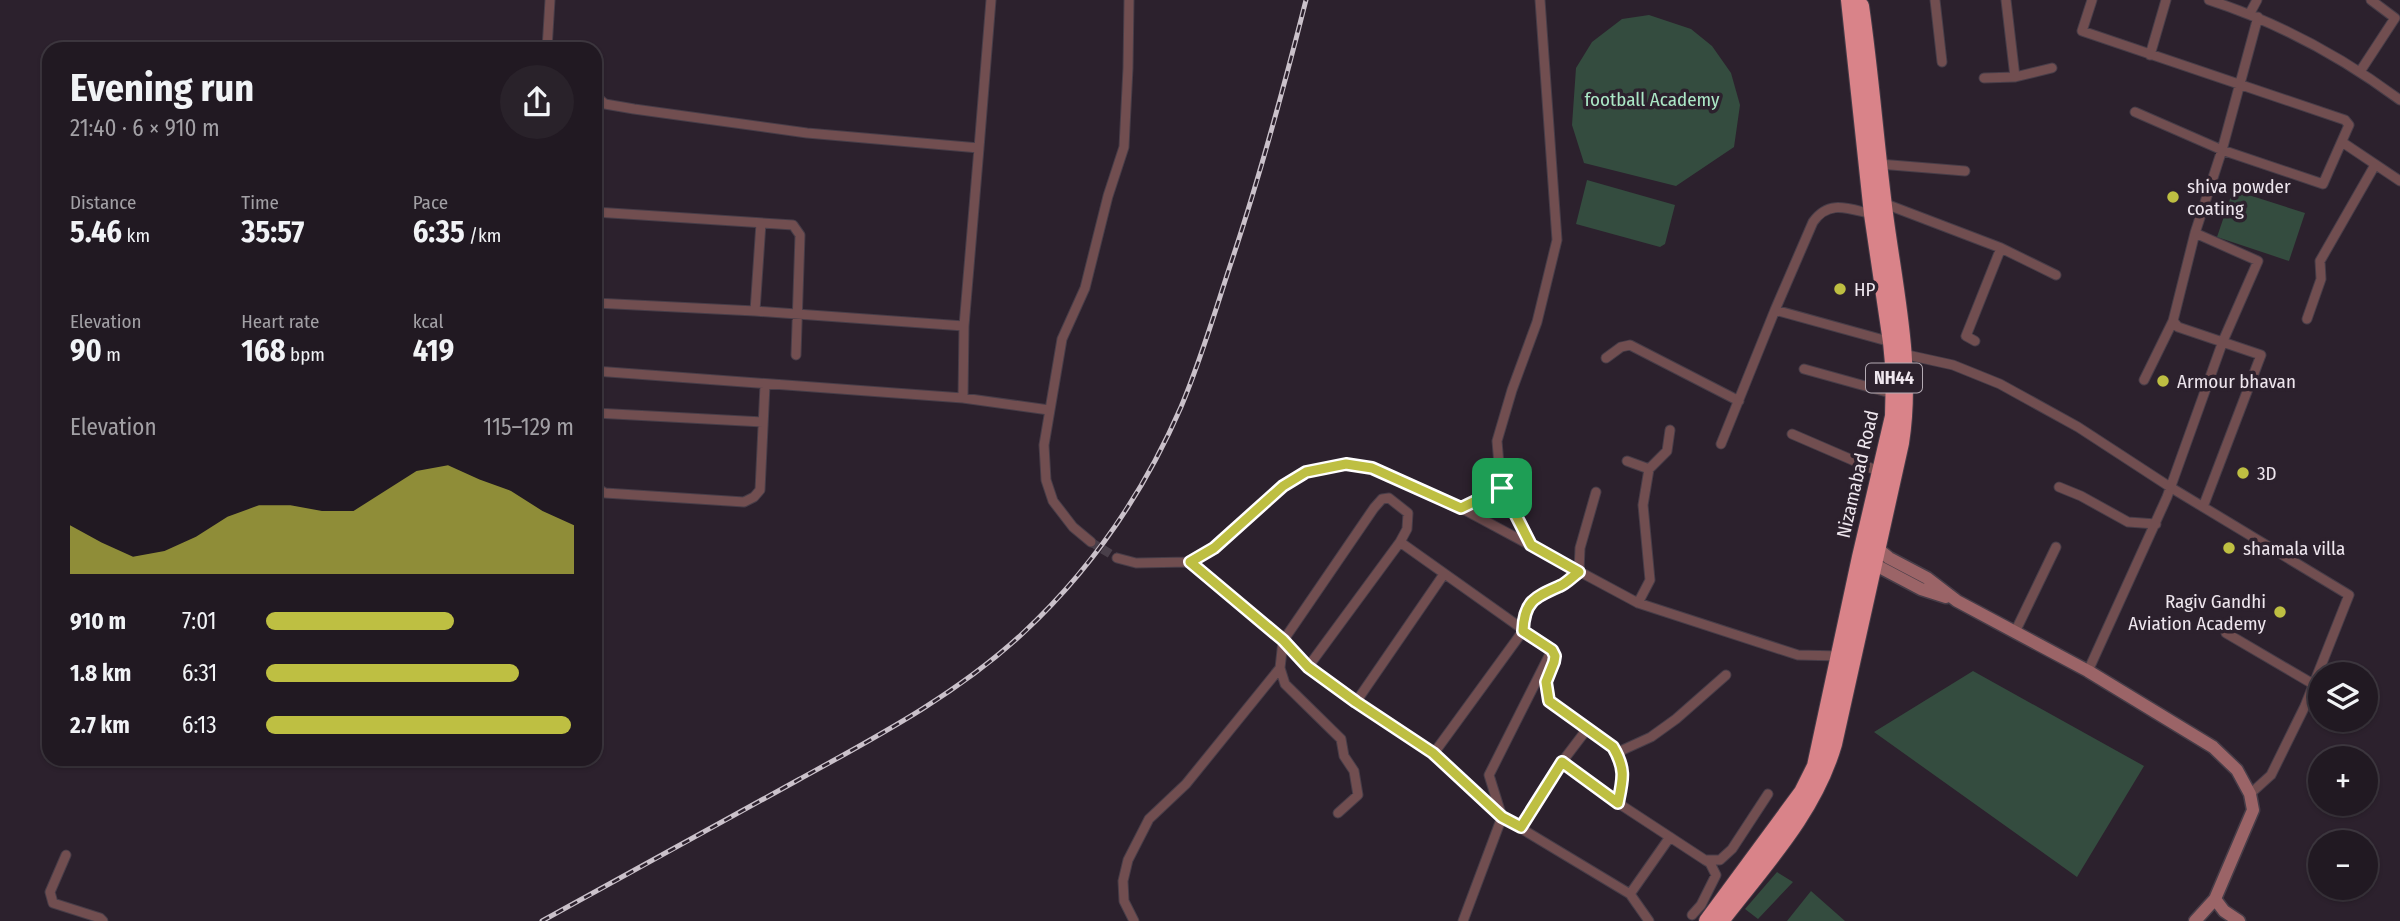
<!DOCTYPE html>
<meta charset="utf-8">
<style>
:root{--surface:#211922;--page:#29222a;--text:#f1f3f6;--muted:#a2a0a5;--line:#3e3840;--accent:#bebf42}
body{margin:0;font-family:"Fira Sans Condensed",sans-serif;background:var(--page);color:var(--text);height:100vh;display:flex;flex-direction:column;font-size:26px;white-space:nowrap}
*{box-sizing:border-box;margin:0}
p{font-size:23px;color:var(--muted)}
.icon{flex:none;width:38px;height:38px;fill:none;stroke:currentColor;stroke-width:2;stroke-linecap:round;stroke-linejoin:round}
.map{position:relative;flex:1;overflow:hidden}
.drawer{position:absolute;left:42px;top:42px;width:560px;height:724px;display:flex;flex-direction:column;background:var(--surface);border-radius:21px;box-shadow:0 2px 5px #0004,0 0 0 2px var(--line)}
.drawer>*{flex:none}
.buttons{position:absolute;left:2308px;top:662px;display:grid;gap:14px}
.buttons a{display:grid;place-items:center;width:70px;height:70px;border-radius:50%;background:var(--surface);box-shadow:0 2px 5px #0004,0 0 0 2px var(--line);font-size:35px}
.pin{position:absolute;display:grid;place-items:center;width:60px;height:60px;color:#fff;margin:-30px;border-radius:14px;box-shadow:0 4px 10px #0006}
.round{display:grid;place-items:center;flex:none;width:74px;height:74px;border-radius:37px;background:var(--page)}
.overview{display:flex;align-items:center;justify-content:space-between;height:119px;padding:0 28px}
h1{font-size:38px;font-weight:700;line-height:52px}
.figures{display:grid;grid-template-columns:repeat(3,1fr);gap:10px;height:119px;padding:7px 28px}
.figures div{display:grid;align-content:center}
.figures b{font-size:30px;font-weight:700}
.figures small{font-size:19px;font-weight:400}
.figures p{font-size:19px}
.chart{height:196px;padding:14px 28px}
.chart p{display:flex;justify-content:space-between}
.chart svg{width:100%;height:126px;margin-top:7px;fill:var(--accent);opacity:.7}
ul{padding:0 28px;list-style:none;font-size:23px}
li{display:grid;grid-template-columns:112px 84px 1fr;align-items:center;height:52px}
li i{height:18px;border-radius:9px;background:var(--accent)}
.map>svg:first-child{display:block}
.green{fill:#344c3f}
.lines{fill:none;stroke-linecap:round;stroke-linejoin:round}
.street-tunnel{stroke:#493f4a;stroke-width:9;stroke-dasharray:9 4.5;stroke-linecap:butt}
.street-casing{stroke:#473d48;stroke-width:11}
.secondary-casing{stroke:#473d48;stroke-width:15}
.highway-casing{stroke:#473d48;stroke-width:18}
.street{stroke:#714e50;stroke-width:9}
.secondary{stroke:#9b6467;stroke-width:12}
.highway{stroke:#d98389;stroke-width:16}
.rail-casing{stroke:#cac1ca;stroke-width:5}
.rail{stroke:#2c212d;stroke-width:2.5;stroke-dasharray:8;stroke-linecap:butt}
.route-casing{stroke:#fff;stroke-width:14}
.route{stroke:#bebf42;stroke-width:9}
.poi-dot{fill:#bebf42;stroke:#2c212d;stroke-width:2.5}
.labels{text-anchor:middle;stroke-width:7;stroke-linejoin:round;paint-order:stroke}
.shield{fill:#2c212d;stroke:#b4abb4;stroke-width:2}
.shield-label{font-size:18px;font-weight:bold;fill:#eee6ee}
.park-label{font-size:19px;fill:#abe7c6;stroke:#2c212d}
.poi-label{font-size:19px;fill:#eee6ee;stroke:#2c212d;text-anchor:start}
.street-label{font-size:19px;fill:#eee6ee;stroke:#2c212d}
</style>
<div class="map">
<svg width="2400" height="921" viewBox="0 0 2400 921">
<rect width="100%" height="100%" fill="#2c212d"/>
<path class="green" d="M1649,15L1691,29L1712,46L1731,73L1740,105L1734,147L1676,186L1584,163L1572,125L1576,68L1592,42L1622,19Z
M1587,180L1675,205L1665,244L1660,247L1576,224Z
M2233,190L2305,213L2289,261L2217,237Z
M1973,671L2144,766L2077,877L1874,732Z
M1777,872L1793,882L1758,919L1745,909Z
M1811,891L1845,921H1787Z"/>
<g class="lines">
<path class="street-tunnel" d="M1091,542L1117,558"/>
<g class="street-casing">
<path id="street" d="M1935,0L1942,62
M2006,0L2015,77
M2092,0L2082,31L2345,120L2349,125L2323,184L2222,150L2135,112
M2209,0C2277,22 2342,57 2400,100
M2250,13L2257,0
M547,49L550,0
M2150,55L2166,0
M2361,70L2395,18L2371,0
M1984,78L2015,77L2052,68
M595,95L605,104L634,109L807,133L979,148L964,326
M2342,142L2400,181
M979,148L991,0
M1879,164L1965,171
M1883,203L2001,248L2056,275
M595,212L793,225L800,235L796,355
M761,223L755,311L964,326L963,398
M595,303L755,311
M1775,310L1891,342
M2307,319L2321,279L2320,261L2375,165
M2173,321L2195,233
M1975,341L1966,336L2001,248
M1903,354L1953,365L2000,384L2078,427L2170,487L2349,595L2305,706L2271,775L2250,794
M1606,358L1621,347L1630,345L1739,401
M1804,369L1894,394
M595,371L963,398L1049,410
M2144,380L2173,321L2178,327L2261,355L2203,507
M595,413L763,422
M1792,434L1880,472
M1721,444L1775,310L1813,222C1829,199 1849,209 1872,214
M1627,461L1649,469L1643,505L1650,580L1638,603
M1649,469L1667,451L1670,430
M595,487L605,493L744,502L754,497L760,490L765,385
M2059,487L2081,496L2128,522L2156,524
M1501,488L1497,441L1512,390L1537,322L1557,240L1540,0
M1461,508L1501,488L1530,544
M1091,542L1073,527L1053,501L1046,480L1044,445L1062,339L1085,288L1108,196L1124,147L1128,68L1129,0
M1400,542L1552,650L1489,775L1502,817L1630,894L1649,921
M1117,558L1136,563L1190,562L1214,548L1283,486L1306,472L1346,464L1372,468L1461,508L1638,603L1798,655L1840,656
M1190,562L1283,641L1308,667L1434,753L1502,817L1463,921
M2015,632L2056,547
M2226,633L2313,684
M1552,650L1554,662L1546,683L1549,701L1587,729L1562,762
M1280,668L1285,684L1341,739L1344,756L1354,771L1358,795L1338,813
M2088,671L2167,497L2223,341L2258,261L2195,233L2222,150L2258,17
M1356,702L1444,574
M1587,729C1623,753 1627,759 1618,803
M1434,753L1523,631L1524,614L1538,595L1563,585L1579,572L1580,548L1596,492
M1616,753L1651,737L1676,719L1726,675
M1521,827L1562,762L1618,803L1705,860H1720L1732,849L1768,794
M66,855L50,892L53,903L100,918L103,921
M1630,894L1670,837
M1692,915L1701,905L1716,875L1710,863L1705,860
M1134,921L1124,901L1123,881L1128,860L1149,819L1186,784L1280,668L1283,641L1374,508L1382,499L1389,498L1408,513L1407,529L1400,542L1308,667"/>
</g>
<g class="secondary-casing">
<path id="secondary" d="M1872,544L1889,558L1927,578L1957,601L2088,671L2213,747L2237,770L2250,794L2253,810L2215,899L2195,921
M1868,561L1921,589L1946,597
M2215,899L2224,911L2239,921"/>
</g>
<g class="highway-casing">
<path id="highway" d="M1707,921L1802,792L1815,766L1860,557L1893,416L1894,374L1891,342L1872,214L1849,0
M1721,921C1764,865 1814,813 1834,744L1901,443C1913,367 1895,290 1885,214C1876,145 1871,75 1861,6"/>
</g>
<use href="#street" class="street"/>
<use href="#secondary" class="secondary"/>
<use href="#highway" class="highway"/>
<g class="rail-casing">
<path id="rail" d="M542,921C628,874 713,827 798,780C876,737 956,695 1022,634C1090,571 1144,492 1181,407C1200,362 1214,315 1229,269C1259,180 1283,91 1306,0"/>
</g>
<use href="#rail" class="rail"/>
</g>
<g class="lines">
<g class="route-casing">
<path id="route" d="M1346,464L1372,468L1461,508L1502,488L1531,545L1579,572C1573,576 1567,583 1560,586C1535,597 1524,601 1523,631L1552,650L1555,656L1554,662L1546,682L1549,701L1613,747C1626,769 1623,779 1618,803L1562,762L1521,827L1502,817L1433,753L1356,702L1308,667L1283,640L1190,562L1214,548L1283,486L1306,472Z"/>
</g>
<use href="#route" class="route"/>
</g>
<g class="poi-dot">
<circle cx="2173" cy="197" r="7"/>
<circle cx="1840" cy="289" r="7"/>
<circle cx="2163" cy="381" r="7"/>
<circle cx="2243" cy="473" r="7"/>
<circle cx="2229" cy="548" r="7"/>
<circle cx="2280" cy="612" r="7"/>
</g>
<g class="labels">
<rect class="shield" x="1866" y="363.5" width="56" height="29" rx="5"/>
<g class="shield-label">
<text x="1894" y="384">NH44</text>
</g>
<g class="park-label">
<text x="1652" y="106">football Academy</text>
</g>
<g class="poi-label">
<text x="2187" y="193">shiva powder<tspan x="2187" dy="22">coating</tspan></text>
<text x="1854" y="296">HP</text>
<text x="2177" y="388">Armour bhavan</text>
<text x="2257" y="480">3D</text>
<text x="2243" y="555">shamala villa</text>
<text x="2266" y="608" text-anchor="end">Ragiv Gandhi<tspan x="2266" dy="22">Aviation Academy</tspan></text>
</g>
<g class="street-label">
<text transform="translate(1857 474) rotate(-77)" y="7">Nizamabad Road</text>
</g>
</g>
</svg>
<div class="buttons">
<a><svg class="icon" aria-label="layers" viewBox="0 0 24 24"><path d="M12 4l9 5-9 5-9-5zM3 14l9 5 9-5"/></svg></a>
<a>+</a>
<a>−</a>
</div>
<div class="pin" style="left:1502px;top:488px;background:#1e9e55"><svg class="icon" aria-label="arrive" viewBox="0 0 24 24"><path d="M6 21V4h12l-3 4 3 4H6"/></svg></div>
<section class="drawer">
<div class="overview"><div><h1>Evening run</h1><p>21:40 · 6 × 910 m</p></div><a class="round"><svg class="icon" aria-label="share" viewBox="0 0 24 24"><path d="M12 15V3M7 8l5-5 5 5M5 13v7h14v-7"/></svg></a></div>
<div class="figures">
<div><p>Distance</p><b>5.46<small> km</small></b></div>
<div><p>Time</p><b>35:57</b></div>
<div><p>Pace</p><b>6:35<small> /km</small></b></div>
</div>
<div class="figures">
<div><p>Elevation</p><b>90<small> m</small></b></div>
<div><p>Heart rate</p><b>168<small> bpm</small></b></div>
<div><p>kcal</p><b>419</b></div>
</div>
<div class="chart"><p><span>Elevation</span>115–129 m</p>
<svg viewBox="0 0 160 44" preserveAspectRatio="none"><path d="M0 44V27L10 33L20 38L30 36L40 31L50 24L60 20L70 20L80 22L90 22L100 15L110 8L120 6L130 11L140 15L150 22L160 27V44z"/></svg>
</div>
<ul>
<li><b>910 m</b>7:01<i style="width:61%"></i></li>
<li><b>1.8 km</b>6:31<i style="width:82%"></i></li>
<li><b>2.7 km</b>6:13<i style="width:99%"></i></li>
</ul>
</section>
</div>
